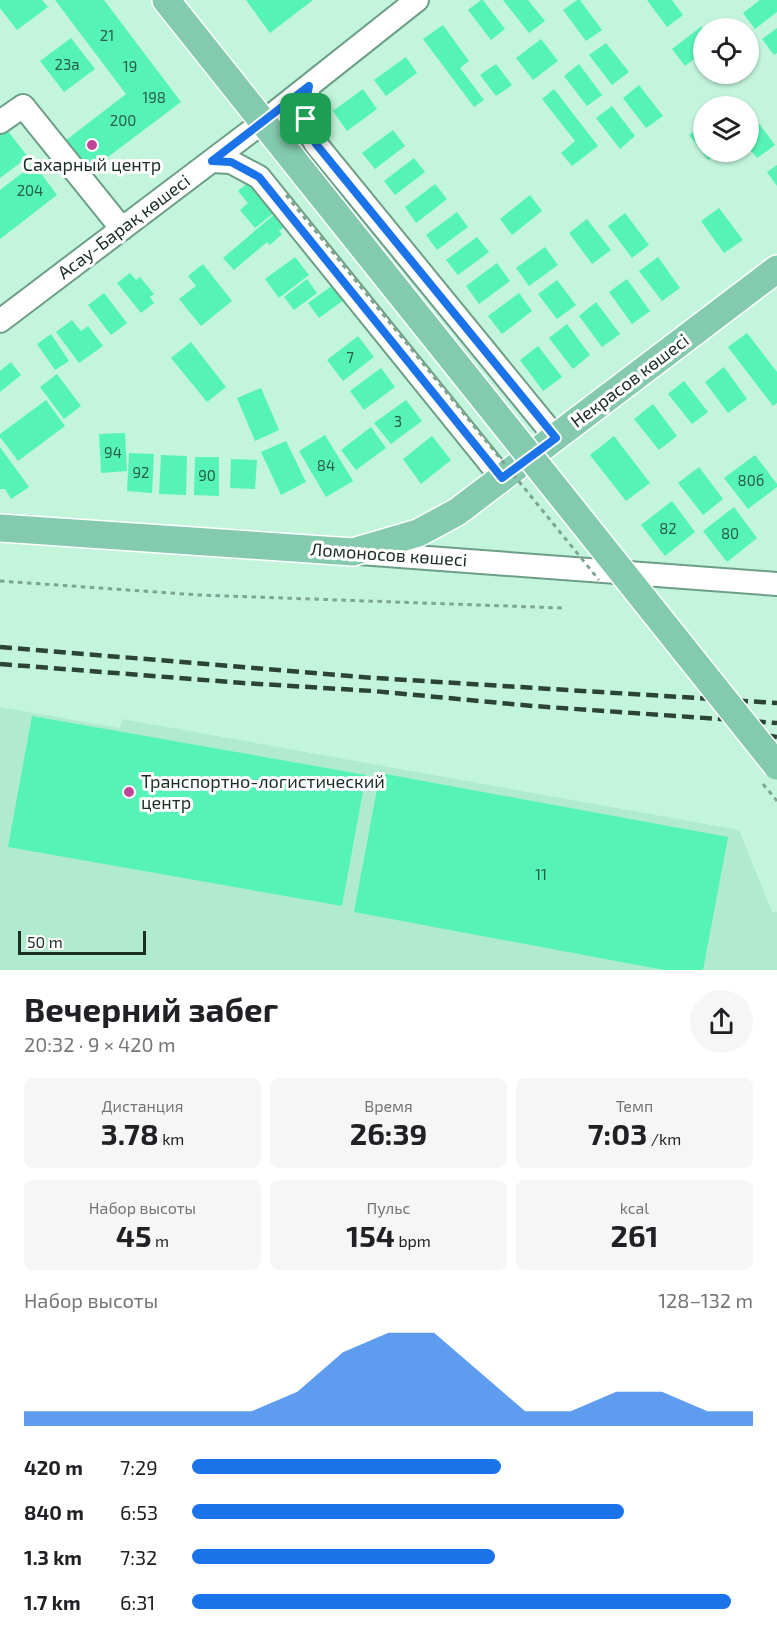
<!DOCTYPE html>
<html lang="ru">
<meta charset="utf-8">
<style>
:root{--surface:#fff;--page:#f6f6f6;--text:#202124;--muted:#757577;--accent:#1a73e8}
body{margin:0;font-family:"Exo 2",sans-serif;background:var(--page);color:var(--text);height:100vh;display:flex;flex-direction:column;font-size:22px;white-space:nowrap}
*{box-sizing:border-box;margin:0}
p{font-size:20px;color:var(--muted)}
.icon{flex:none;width:33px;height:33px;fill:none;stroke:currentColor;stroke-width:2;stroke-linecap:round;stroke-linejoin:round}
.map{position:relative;height:970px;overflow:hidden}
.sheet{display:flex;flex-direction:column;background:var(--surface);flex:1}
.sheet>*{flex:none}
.tools{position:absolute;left:693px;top:18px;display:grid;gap:12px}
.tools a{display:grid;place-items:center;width:66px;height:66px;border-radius:50%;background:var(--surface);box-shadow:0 2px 4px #0004;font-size:30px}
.scale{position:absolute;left:18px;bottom:15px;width:128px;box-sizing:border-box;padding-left:6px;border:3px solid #1a2e24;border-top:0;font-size:16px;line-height:21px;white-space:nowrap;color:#1a2e24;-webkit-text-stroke:4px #fff;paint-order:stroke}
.pin{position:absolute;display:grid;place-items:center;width:51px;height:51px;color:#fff;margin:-26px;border-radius:12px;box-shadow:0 3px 9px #0006}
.round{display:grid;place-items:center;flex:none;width:63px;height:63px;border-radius:32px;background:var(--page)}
.overview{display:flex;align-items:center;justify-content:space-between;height:102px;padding:0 24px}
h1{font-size:33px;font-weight:700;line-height:45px}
.stats{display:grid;grid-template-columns:repeat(3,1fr);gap:9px;height:102px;padding:6px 24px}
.stats div{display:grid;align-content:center;border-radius:9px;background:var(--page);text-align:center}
.stats b{font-size:30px;font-weight:700}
.stats small{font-size:16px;font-weight:400}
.stats p{font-size:16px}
.chart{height:168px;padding:12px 24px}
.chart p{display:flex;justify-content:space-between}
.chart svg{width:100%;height:108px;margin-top:6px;fill:var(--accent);opacity:.7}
ul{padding:0 24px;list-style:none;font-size:20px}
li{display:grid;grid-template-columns:96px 72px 1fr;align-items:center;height:45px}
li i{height:15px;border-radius:8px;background:var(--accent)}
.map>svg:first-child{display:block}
.built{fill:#b0ebcf}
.building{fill:#55f3b6}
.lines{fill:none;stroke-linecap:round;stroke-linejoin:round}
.minor-casing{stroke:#6d9e87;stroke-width:26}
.major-casing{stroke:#fff;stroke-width:30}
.path{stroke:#7ea592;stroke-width:3;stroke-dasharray:4.5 4.5;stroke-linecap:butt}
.minor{stroke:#fff;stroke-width:22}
.major{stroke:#83caaf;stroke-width:27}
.rail{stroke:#2c4337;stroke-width:4.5;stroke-dasharray:12 6;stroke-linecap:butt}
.major-bridge-casing{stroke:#fff;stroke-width:30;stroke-linecap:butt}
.path-bridge{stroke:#7ea592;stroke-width:3;stroke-dasharray:4.5 4.5;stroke-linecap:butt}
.major-bridge{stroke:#83caaf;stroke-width:27}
.route-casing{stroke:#fff;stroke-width:12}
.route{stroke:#1a73e8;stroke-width:8}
.poi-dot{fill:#c14697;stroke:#fff;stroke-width:2}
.labels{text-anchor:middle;stroke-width:6;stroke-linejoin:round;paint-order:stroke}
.number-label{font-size:15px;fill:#295f48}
.poi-label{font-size:18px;fill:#1a2e24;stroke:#fff}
.street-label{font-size:18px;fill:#1a2e24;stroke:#fff}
</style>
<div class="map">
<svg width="777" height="970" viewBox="0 0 777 970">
<rect width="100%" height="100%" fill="#c2f5dc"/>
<path class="built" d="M0,707L120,728L122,719L739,830L772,912H777V970H0Z"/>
<path class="building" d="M0,0H42L48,7L17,30L0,8Z
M55,0H104L181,102L88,172L65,141L126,94Z
M246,0H313L270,33Z
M481,0H483L505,29L491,40L468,10Z
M503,0H528L545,21L529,33Z
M577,0H580L602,30L586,41L563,10Z
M647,0H672L683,15L667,27Z
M760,0H777V12L755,29L743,13Z
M443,25L469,61L460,68L484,100L474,107L423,39Z
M702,26L704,52L685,66L672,49Z
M777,28V53L774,55L762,39Z
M71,38L95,69L64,92L40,61Z
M541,39L558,61L533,80L516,58Z
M606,43L629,72L612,85L589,55Z
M406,57L417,73L386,96L374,80Z
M496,64L512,85L496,96L480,75Z
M579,64L602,95L587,106L564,76Z
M639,85L663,116L646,128L623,98Z
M363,89L377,109L347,131L333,111Z
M554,89L598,146L572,166L561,153L575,141L542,99Z
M612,106L635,136L620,149L596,118Z
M752,114L775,145L757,158L748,147V117Z
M704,124V152H720L708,160L689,135Z
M4,126L28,157L0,178V129Z
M393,130L405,146L375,169L362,153Z
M414,158L425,172L395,195L384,181Z
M34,164L57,195L0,239V190Z
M777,165V186L767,172Z
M251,180L276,211L255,228L240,210L248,203L238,191Z
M435,184L447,199L416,223L405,207Z
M530,195L542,211L512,235L500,219Z
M719,208L743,240L724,253L701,221Z
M277,212L287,224L279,231L282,234L270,245L267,242L234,270L223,258Z
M457,212L468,227L437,250L426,235Z
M625,213L649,245L632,258L608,226Z
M587,219L611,250L592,264L569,233Z
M477,237L489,252L458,275L446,260Z
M545,247L558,265L529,286L516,268Z
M295,257L309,275L279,298L265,279Z
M658,257L680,288L662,301L639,271Z
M497,263L510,281L479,304L466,286Z
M203,264L232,301L201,326L179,299L196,286L188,276Z
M130,273L136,280L140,277L154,294L150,297L154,303L141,313L117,283Z
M307,279L317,293L294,310L284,297Z
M627,279L650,311L632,324L609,292Z
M557,280L576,305L557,319L538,294Z
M333,285L344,300L319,318L308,303Z
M104,293L127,323L111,335L88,305Z
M519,293L532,311L502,334L488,316Z
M596,302L620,334L602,347L579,316Z
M72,320L81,331L88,326L103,346L79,363L56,332Z
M567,324L590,355L573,369L549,338Z
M747,333L777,372V403L773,406L728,347Z
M51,334L69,361L55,370L37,344Z
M358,336L374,357L343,381L327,360Z
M191,342L226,387L207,402L171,358Z
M538,346L562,377L543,391L520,360Z
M11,362L21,375L0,392V371Z
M724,367L747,399L728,413L705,382Z
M381,368L395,387L364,410L350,391Z
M57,374L81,406L64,419L40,387Z
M684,381L708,412L692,424L668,394Z
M261,388L279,430L255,441L237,398Z
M46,400L65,426L18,461L0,437V434Z
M406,400L422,421L391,444L374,423Z
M653,404L677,436L659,450L634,419Z
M371,427L386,448L356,470L341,450Z
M125,433L127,471L101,473L99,434Z
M325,435L353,481L326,497L299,451Z
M432,436L451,460L421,484L403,459Z
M614,436L650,483L626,501L590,455Z
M286,441L306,482L281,495L261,452Z
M0,447L29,487L11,499L5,489H0Z
M129,453L154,454L152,493L127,491Z
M161,455L187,456L186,495L159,494Z
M755,455L777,484V487L748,509L724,478Z
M195,457H219V496L194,495Z
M231,459L257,460L255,489L230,488Z
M699,467L723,499L703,515L678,483Z
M672,501L695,532L665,556L641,525Z
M734,507L757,538L727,562L703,531Z
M32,716L366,775L342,906L8,847Z
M380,773L728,837L703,970H664L354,912Z"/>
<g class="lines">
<g class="minor-casing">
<path id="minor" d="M309,86C304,111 302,122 316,144L556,438
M0,122L23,106L122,229
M212,161L231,162L259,177L502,478
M0,321L263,122L417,0
M360,553L777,584"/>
</g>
<g class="major-casing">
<path id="major" d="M166,0L307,177
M0,528L353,552L418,533L457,512L777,269"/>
</g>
<path class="path" d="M0,581L199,595L563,608"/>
<use href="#minor" class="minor"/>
<use href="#major" class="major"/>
<path class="rail" d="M0,647L375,678L777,703
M0,664L243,683L373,691L533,706L777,723
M734,730L777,737"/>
<g class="major-bridge-casing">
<path id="major-bridge" d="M307,177L777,766"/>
</g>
<path class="path-bridge" d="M286,195L599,580
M763,784L777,801"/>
<use href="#major-bridge" class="major-bridge"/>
</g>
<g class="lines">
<g class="route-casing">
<path id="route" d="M309,86C304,110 302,122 316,144L556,438L502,478L259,177L231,162L212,161Z"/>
</g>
<use href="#route" class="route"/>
</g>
<g class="poi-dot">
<circle cx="92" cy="145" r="6"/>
<circle cx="129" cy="792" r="6"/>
</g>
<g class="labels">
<g class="number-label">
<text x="107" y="41">21</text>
<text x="67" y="70">23а</text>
<text x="130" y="72">19</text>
<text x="154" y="103">198</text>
<text x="123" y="126">200</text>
<text x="30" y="196">204</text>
<text x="350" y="363">7</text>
<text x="398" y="427">3</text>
<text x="113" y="458">94</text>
<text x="326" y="471">84</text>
<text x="141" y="478">92</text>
<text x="207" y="481">90</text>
<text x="751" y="486">80б</text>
<text x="668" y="534">82</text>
<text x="730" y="539">80</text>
<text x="541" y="880">11</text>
</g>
<g class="poi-label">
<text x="92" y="171">Сахарный центр</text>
<text x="141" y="788" text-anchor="start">Транспортно-логистический<tspan x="141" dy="21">центр</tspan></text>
</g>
<g class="street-label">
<text transform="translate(124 227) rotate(-37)" y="6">Асау-Барақ көшесі</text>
<text transform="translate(630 381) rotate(-37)" y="6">Некрасов көшесі</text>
<text transform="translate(389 555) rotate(4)" y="6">Ломоносов көшесі</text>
</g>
</g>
</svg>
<div class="tools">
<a><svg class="icon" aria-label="locate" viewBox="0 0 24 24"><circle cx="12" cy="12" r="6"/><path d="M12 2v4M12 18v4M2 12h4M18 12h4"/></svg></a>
<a><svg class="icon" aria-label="layers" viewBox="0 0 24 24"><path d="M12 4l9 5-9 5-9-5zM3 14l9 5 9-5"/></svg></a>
</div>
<div class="scale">50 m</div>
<div class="pin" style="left:306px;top:119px;background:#1e9e55"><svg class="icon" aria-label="arrive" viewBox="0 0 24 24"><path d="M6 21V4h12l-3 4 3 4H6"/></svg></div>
</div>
<section class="sheet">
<div class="overview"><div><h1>Вечерний забег</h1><p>20:32 · 9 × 420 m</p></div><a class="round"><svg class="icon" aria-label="share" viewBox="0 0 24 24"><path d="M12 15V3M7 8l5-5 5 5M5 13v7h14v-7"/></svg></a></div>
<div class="stats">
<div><p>Дистанция</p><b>3.78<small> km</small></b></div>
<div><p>Время</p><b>26:39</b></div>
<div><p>Темп</p><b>7:03<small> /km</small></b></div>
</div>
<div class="stats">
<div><p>Набор высоты</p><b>45<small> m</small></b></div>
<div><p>Пульс</p><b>154<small> bpm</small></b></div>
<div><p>kcal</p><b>261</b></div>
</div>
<div class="chart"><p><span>Набор высоты</span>128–132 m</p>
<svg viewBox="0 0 160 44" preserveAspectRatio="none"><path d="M0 44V38L10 38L20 38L30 38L40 38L50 38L60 30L70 14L80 6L90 6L100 22L110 38L120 38L130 30L140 30L150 38L160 38V44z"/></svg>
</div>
<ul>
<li><b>420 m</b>7:29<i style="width:55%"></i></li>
<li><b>840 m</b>6:53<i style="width:77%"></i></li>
<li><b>1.3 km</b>7:32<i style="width:54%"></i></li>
<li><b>1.7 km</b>6:31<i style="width:96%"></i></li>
</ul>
</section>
